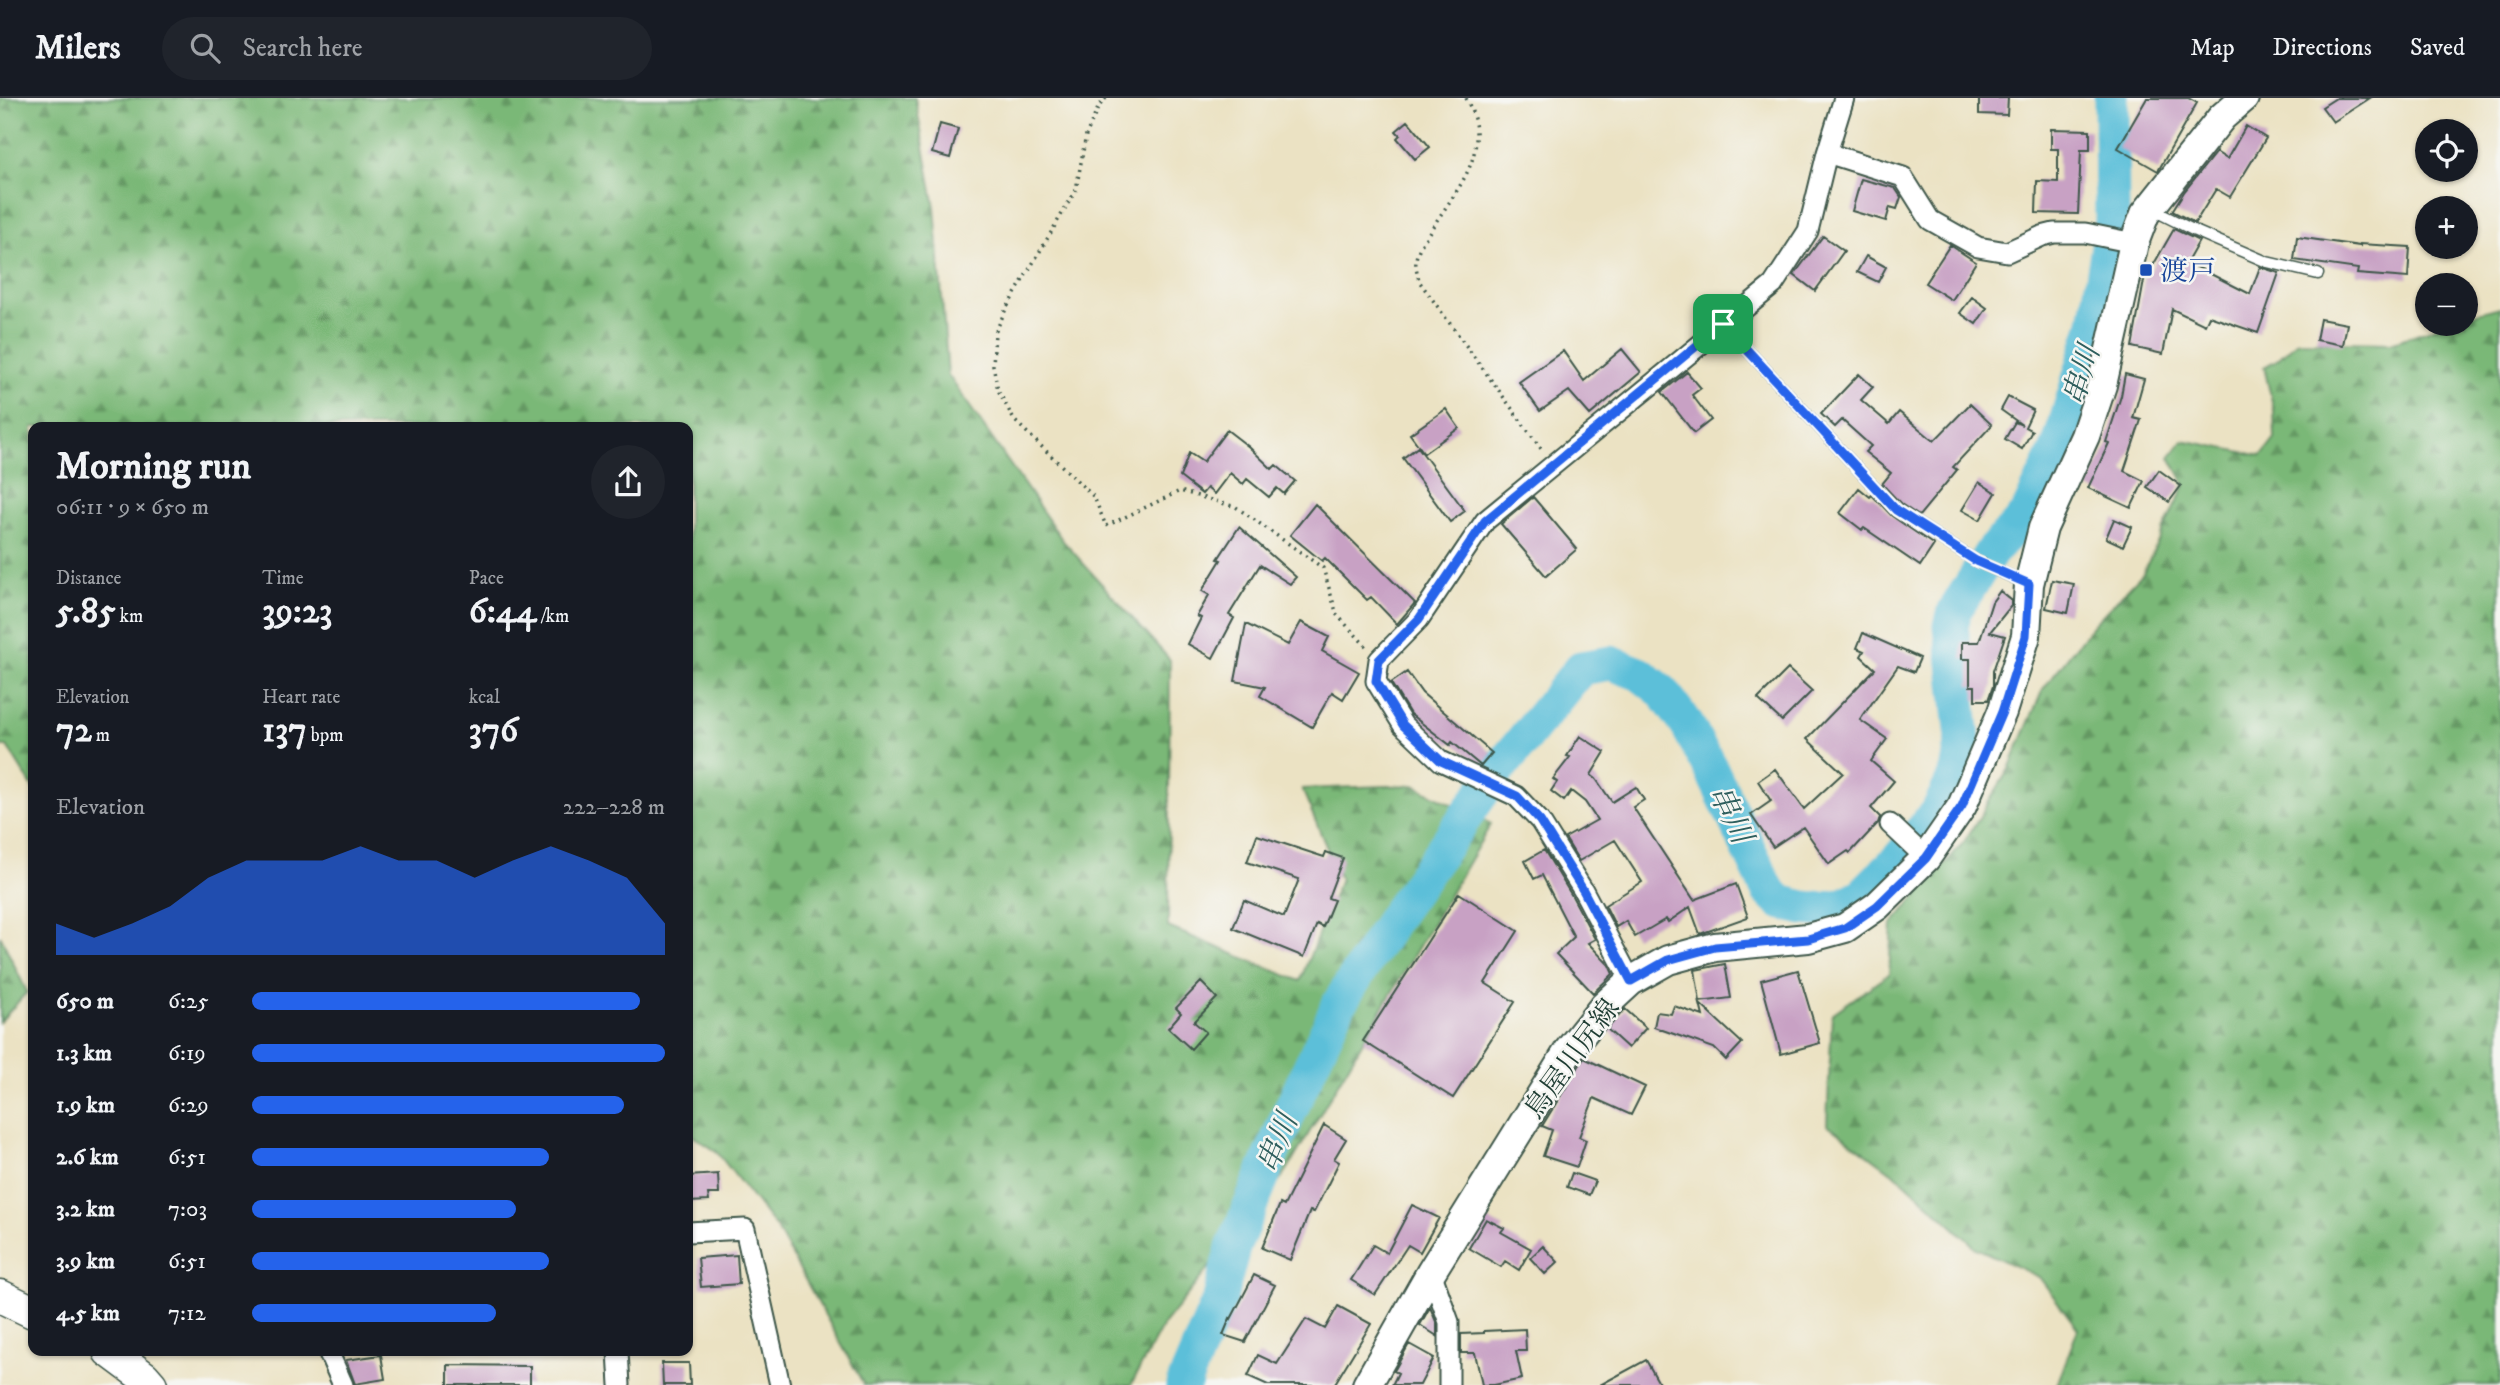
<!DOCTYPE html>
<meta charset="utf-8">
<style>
:root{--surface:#171b24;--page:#20242c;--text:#f1f3f6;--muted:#9ea1a6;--line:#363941;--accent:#2563eb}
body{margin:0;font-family:"IM FELL DW Pica","Noto Serif JP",serif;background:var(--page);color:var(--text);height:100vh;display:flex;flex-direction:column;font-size:26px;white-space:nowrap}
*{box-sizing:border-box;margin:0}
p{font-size:23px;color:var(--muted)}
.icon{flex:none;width:38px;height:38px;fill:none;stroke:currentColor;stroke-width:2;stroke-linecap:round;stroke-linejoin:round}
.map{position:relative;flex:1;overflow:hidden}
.sheet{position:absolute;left:28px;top:324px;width:665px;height:934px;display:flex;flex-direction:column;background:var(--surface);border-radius:14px;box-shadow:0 2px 5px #0004}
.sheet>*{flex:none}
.buttons{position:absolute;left:2415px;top:21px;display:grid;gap:14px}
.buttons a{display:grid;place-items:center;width:63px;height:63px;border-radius:50%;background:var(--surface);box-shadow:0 2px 5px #0004;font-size:35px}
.pin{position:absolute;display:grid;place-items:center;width:60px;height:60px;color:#fff;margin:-30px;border-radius:14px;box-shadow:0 4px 10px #0006}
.round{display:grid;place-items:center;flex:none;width:74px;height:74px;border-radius:37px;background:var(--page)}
.head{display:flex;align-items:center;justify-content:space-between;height:119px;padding:0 28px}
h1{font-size:38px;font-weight:700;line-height:52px}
.stats{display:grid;grid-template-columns:repeat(3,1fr);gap:10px;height:119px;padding:7px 28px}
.stats div{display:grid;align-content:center}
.stats b{font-size:35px;font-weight:700}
.stats small{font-size:19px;font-weight:400}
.stats p{font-size:19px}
.chart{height:196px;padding:14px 28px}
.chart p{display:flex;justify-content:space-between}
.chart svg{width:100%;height:126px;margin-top:7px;fill:var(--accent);opacity:.7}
ul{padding:0 28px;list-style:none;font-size:23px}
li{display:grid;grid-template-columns:112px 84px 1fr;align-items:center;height:52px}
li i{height:18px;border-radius:9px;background:var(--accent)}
header{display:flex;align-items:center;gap:42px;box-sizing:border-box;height:98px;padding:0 35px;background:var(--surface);border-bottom:2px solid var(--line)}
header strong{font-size:33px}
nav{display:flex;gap:38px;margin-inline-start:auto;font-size:24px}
.search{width:490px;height:63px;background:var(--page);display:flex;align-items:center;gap:18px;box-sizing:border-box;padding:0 24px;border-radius:38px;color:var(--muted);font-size:26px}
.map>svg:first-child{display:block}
.forest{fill:url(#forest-firs);stroke:#4c7a56;stroke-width:2}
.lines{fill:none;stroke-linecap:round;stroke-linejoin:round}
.river{stroke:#5bbfd9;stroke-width:35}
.building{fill:#c8a1c4}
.lane-casing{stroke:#3e5649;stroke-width:13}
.street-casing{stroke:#3e5649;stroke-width:23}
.secondary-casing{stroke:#3e5649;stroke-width:32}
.primary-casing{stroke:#3e5649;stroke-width:35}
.path{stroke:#3e5649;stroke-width:3.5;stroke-dasharray:2 5;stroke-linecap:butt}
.lane{stroke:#fff;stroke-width:10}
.street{stroke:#fff;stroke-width:19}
.secondary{stroke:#fff;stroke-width:28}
.primary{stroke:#fff;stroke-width:32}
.route-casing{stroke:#fff;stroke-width:14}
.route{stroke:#2563eb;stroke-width:9}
.transit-dot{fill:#1a4fb4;stroke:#f6f6f2;stroke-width:2.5}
.labels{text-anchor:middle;stroke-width:5;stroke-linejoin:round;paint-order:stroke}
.transit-label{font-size:28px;fill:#164399;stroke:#f6f6f2;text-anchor:start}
.street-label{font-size:28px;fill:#1f3d34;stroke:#f6f6f2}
.water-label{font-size:30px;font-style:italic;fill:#2e5e5d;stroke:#f6f6f2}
</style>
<header>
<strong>Milers</strong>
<div class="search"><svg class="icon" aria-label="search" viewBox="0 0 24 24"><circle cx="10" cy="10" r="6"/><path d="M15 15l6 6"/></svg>Search here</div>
<nav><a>Map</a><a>Directions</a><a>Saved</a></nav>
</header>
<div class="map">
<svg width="2500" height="1287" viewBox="0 0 2500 1287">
<defs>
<pattern id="forest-firs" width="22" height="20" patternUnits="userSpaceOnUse" patternTransform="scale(1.75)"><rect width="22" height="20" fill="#7ab877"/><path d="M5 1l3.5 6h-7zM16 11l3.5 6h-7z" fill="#639762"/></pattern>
</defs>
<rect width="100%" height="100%" fill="#f6f6f2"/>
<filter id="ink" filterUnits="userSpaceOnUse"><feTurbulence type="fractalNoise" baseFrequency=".0143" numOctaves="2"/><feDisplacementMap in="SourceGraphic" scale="14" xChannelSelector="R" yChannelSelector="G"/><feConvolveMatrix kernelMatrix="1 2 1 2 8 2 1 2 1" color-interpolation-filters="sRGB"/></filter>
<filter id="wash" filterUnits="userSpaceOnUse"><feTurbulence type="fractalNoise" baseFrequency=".00686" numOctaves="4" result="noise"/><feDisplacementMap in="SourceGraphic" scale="28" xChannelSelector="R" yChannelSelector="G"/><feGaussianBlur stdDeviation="1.57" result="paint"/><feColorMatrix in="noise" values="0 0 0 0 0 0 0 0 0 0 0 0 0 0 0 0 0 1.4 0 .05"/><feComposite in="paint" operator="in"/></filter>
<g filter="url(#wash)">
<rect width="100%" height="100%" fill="#ebe2c3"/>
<path class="forest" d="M0,0H915L935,109L948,277L1063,443L1170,562L1168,829L1300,883L1340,781L1302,691L1414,687L1491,726L1286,1074L1163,1227L1131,1287H864L777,1131L716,1053L688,1035V329H33V690L7,648H0Z
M2500,209V1287H2057L2078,1231L2039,1179L1976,1150L1905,1084L1827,1026L1832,916L1889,876L1892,826L1964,744L2009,671L2043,591L2092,528L2143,475L2185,387L2170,359L2183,342L2262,358L2275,341L2274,312L2264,269L2277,262L2297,243L2391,245L2445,226H2466V218Z
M0,837L27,894L0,924Z"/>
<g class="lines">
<path class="river" d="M1183,1287L1220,1200L1233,1150L1288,1017L1340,904L1393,821L1497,674L1581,570L1611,565L1640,576L1663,594L1687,627L1712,673L1768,792L1780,804L1803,810L1824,812L1844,807L1862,797L1900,759L1939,711L1957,674L1963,641L1951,528L1955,512L1992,453L2027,416L2059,347L2096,225L2112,123L2111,0"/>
</g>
<g id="blocks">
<path class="building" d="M1979,0H2008L2007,17L1979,16Z
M2147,0H2188L2197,5L2158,73L2118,50Z
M2336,0H2370L2333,24L2322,9Z
M1408,23L1430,49L1415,61L1397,40L1400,37L1396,33Z
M940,26L958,31L950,60L932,55Z
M2246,28L2266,40L2230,99L2216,91L2195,125L2172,113L2184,94L2216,54L2227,61Z
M2051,31L2090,32V52H2081L2078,116L2036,115L2037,83L2058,84V51H2051Z
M1861,81L1895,90L1901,99L1897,111L1890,109L1886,123L1852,113Z
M2174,131L2199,143L2187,164L2250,196L2260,169L2279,175L2258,235L2209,218L2205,227L2172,211L2163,256L2132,249L2145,177L2147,178Z
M1823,138L1844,153L1815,193L1794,177Z
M2297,139L2360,148V146L2410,149L2408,180L2357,176L2358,171L2294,162Z
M1950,147L1976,164L1952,202L1925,185Z
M1866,158L1886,169L1878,184L1857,174Z
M1972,199L1987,210L1976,226L1960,215Z
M2320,221L2347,226L2343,247L2316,242Z
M1622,251L1641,274L1590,317L1569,293L1540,313L1519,284L1563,253L1584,283Z
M1687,274L1701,290L1692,297L1711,322L1694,335L1662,294Z
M1859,276L1873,289L1861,302L1889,326L1899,314L1934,343L1970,306L1992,327L1953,369L1957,372L1919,418L1901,406L1882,386L1891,375L1865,354L1871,348L1842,322L1835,329L1821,316Z
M2125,276L2144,281L2133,320L2141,322L2124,373L2144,383L2131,410L2088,390L2109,345L2106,344L2121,298Z
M2008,299L2033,312L2025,329L2032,333L2022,351L2005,341L2015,324L2022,327L2001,312Z
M1446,311L1459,330L1424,355L1410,336Z
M1227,332L1249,349L1272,371L1276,367L1295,383L1284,396L1277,390L1269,399L1247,381L1243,386L1230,375L1214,396L1207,390L1202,396L1180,379L1189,355L1203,364Z
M1418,349L1465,413L1450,424L1403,360Z
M2159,372L2181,388L2169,404L2147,389Z
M1979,384L1996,395L1980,422L1962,412Z
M1859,390L1870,399L1872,397L1892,418L1934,447L1920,468L1864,430L1862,432L1840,415Z
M1533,399L1577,451L1546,478L1501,426Z
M1315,406L1415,505L1397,526L1371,499L1367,502L1325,460L1322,463L1290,437Z
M2114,421L2132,429L2123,448L2106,440Z
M1239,429L1296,479L1290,486L1260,467L1229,517L1234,520L1213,560L1188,546L1201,520L1197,518L1209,497L1202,493L1221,462L1218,461Z
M2052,482L2074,486L2068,515L2046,510Z
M2000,493L2011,502V508L1990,534L2005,538L1993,573V588L1988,602H1975V588H1970V561H1962V544H1979L1992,504Z
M1301,524L1329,539L1322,553L1359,574L1343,601L1332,594L1312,629L1260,598L1265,589L1235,583L1246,526L1288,547Z
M1863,535L1920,560L1914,574L1898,568L1860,622L1887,641L1871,663L1894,683L1871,710L1880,719L1878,725L1850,755L1848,753L1829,766L1803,729L1773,749L1751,717L1771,703L1758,683L1775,671L1804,711L1843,675L1807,641L1875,571L1861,558L1864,553L1857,550Z
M1788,571L1812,593L1782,623L1758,601Z
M1407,574L1422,595L1492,655L1481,668L1452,644L1450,647L1410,616L1391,585Z
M1580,638L1605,654L1591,677L1596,681L1612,704L1636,689L1644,702L1633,709L1694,802L1736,786L1748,819L1700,836L1690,809L1668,824L1666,821L1635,839L1626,823L1616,829L1605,807L1642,784L1615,742L1579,763L1565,740L1597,722L1585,704L1571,693L1564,703L1551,693L1557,684L1553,681L1570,659L1567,658Z
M1257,737L1324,759L1326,754L1343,760L1328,800L1334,802L1323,829L1317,826L1304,859L1233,830L1244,802L1284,819L1299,781L1247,764Z
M1544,752L1572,798L1595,841L1588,845L1609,867L1613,876L1593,895L1556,856L1574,839L1542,777L1534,781L1525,763Z
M1459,795L1518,833L1485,885L1515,904L1453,1000L1363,943Z
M1725,866L1731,900L1700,904L1695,872Z
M1798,872L1820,945L1781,956L1761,882Z
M1201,884L1217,900L1194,924L1206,934L1191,951L1168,930L1181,915L1176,910Z
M1700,906L1742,945L1726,962L1714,950L1654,929L1657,914L1671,916L1674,908L1703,918Z
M1625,911L1646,930L1628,950L1607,931Z
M1584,960L1645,989L1631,1017L1594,1000L1579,1039L1586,1042L1577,1069L1543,1058L1552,1032L1542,1028Z
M1324,1027L1346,1041L1334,1061L1339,1064L1314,1114L1310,1113L1290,1162L1262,1150L1280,1106L1284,1108Z
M1572,1075L1595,1083L1589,1097L1567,1089Z
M718,1076L719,1096H708L709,1103L688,1104V1078Z
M1412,1107L1439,1120L1420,1154L1408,1147L1375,1197L1351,1182L1373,1147L1387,1155Z
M1486,1121L1504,1130L1501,1134L1531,1151L1519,1172L1505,1163L1501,1169L1469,1150Z
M1543,1148L1558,1164L1545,1176L1530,1160Z
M737,1157L739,1186L701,1189L698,1160Z
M1254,1177L1275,1187L1245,1244L1223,1237L1230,1220L1231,1221Z
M1338,1208L1371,1226L1334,1287H1268L1248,1278L1258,1257L1277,1266L1306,1221L1325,1231Z
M1430,1209L1437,1226V1238L1420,1227Z
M1525,1231L1526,1253H1516L1522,1281L1494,1287H1482L1475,1255H1461V1236L1484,1235V1233Z
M1409,1246L1434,1260L1420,1287H1392L1398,1275L1394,1273Z
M381,1257L385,1281L355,1286L346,1262Z
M1646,1262L1660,1287H1600Z
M662,1265H689L690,1287H663Z
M448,1267L530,1268V1287H448Z"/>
</g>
</g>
<g filter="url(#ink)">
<use href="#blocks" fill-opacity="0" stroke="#3e5649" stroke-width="2"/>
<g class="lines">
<g class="lane-casing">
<path id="lane" d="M2153,112L2195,133L2267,164L2318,176
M1723,226L1896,412L1976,463L2026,485"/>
</g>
<g class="street-casing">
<path id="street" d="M1827,55L1903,79L1930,122L1978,149L2007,154L2042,138L2054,135H2085L2134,145
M1890,726L1926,760
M1631,883L1583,792L1540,723L1516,698L1441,663L1403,627L1376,583L1379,562L1419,521L1485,423L1773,187L1808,133L1827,55L1844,0
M688,1134L745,1131L780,1287
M1431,1174L1449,1224V1287
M328,1253L343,1287
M618,1253L620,1287"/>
</g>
<g class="secondary-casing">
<path id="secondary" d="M1367,1287L1431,1174L1515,1039L1569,952L1604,908L1631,883L1668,862L1715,849L1808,840L1845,830L1877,808L1926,760L1962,708L2002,614L2026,538L2029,486L2043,430L2085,338L2102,287L2134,145L2145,116L2222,19L2244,0"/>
</g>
<g class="primary-casing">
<path id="primary" d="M0,1198L33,1214
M109,1253L144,1279L151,1287"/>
</g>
<path class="path" d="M1106,0L1099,8L1086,37L1076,92L1006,211L995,235L993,267L998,292L1014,322L1094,399L1106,428L1180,393L1236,409L1323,470L1337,517L1366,548
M1466,0C1494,54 1458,89 1430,133C1425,142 1417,151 1416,162C1415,169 1418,176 1419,183L1542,352"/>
<use href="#lane" class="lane"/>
<use href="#street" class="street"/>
<use href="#secondary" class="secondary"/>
<use href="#primary" class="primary"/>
</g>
</g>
<g class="lines" filter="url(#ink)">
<g class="route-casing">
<path id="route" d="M1723,226L1896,412L1976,463L2029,486L2026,538L2002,614L1962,708L1926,760L1877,808L1845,830L1808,841L1715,849L1668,862L1631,883L1583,792L1540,723L1517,698L1441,663L1403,627L1376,583L1379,562L1419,521L1485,423Z"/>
</g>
<use href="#route" class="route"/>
</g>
<rect class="transit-dot" x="2139" y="165" width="14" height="14" rx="3.5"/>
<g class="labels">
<g class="transit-label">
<text x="2160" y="182">渡戸</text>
</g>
<g class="street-label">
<text transform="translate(1571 960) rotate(-54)" y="10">鳥屋川尻線</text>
</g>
<g class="water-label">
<text transform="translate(2081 277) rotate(-73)" y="10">串川</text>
<text transform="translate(1731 716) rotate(64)" y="10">串川</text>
<text transform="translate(1277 1045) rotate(-68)" y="10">串川</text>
</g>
</g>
</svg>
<div class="buttons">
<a><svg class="icon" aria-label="locate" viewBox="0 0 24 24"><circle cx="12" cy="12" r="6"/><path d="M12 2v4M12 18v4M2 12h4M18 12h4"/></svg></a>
<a>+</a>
<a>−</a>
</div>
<div class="pin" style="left:1723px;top:226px;background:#1e9e55"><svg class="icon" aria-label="arrive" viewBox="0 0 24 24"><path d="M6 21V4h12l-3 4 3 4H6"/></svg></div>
<section class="sheet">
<div class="head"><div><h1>Morning run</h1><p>06:11 · 9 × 650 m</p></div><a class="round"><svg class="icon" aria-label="share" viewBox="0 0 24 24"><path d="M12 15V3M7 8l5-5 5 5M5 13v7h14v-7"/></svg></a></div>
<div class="stats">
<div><p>Distance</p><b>5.85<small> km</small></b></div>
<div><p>Time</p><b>39:23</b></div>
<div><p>Pace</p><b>6:44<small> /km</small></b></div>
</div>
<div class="stats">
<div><p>Elevation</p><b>72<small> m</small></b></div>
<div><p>Heart rate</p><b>137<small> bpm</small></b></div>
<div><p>kcal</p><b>376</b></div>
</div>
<div class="chart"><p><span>Elevation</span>222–228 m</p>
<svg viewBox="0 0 160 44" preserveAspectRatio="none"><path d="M0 44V33L10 38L20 33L30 27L40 17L50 11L60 11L70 11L80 6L90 11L100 11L110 17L120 11L130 6L140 11L150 17L160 33V44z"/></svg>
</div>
<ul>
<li><b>650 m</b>6:25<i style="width:94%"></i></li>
<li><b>1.3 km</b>6:19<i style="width:100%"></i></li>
<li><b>1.9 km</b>6:29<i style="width:90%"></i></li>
<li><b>2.6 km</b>6:51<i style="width:72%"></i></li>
<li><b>3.2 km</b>7:03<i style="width:64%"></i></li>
<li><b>3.9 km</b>6:51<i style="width:72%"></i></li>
<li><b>4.5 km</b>7:12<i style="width:59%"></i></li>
</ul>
</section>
</div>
